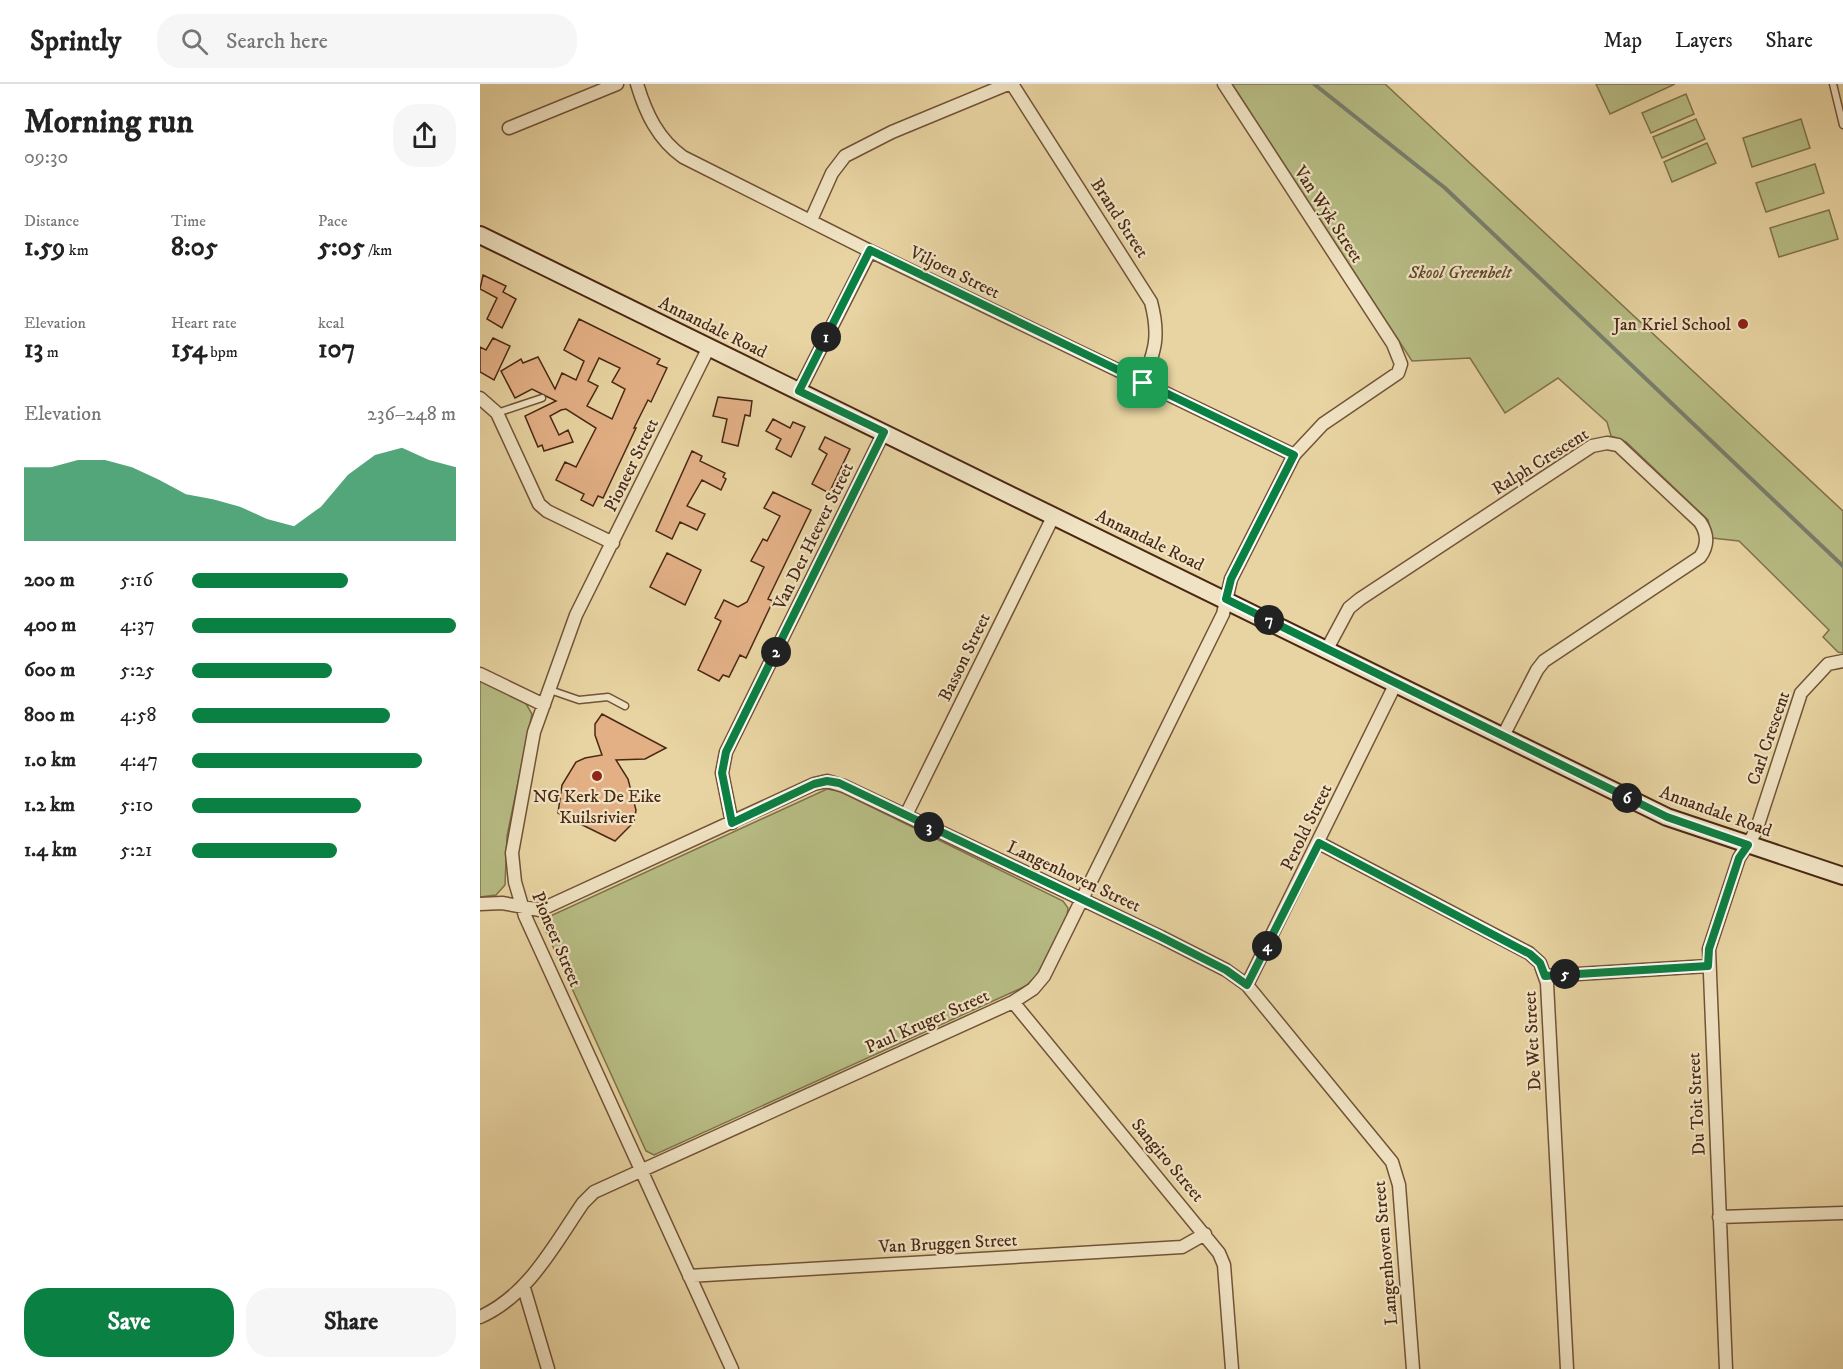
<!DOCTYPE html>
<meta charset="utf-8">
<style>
:root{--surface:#fff;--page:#f6f6f6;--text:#222;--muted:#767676;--line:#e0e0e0;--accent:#0b8043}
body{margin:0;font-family:"IM FELL DW Pica",serif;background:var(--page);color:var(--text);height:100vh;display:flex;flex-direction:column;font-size:22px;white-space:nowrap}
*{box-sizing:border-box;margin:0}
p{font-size:20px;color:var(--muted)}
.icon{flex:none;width:33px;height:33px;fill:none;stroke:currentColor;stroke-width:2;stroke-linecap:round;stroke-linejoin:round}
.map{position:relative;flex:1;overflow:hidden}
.details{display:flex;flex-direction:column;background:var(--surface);width:480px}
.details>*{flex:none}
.pin{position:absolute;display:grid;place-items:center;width:51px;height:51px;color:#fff;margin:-26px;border-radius:12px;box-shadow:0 3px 9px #0006}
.km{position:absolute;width:30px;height:30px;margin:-15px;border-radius:50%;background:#222;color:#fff;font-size:16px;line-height:30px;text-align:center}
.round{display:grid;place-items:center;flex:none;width:63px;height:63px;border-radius:24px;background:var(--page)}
.head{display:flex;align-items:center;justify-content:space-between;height:102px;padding:0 24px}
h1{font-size:33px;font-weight:700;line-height:45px}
.figures{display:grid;grid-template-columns:repeat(3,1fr);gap:9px;height:102px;padding:6px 24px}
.figures div{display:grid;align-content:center}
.figures b{font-size:26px;font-weight:700}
.figures small{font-size:16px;font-weight:400}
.figures p{font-size:16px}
.chart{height:168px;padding:12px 24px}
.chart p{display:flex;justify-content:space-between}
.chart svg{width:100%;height:108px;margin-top:6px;fill:var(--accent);opacity:.7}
.action{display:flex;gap:12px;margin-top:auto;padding:12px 24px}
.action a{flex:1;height:69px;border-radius:24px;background:var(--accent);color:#fff;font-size:24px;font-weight:700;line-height:69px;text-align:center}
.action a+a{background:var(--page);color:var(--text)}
ul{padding:0 24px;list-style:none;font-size:20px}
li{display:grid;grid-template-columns:96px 72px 1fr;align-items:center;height:45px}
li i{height:15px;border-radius:8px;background:var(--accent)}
header{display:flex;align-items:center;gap:36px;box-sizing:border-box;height:84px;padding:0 30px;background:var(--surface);border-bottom:2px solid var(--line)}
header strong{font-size:28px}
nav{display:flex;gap:33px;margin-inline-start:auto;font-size:21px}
.search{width:420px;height:54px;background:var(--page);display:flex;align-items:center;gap:15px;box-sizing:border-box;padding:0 21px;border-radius:24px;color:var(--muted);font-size:22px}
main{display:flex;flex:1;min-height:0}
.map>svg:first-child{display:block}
.green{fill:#b7bc84;stroke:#80724c;stroke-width:1.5}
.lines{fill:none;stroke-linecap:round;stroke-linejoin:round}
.stream{stroke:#787e6d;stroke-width:4}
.building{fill:#e3b086;stroke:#4a2815;stroke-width:1.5;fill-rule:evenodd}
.lane-casing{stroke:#725338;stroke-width:9}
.street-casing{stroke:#725338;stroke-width:15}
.secondary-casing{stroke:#4a2815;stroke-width:20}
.lane{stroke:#f0e3c3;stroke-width:6}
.street{stroke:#f0e3c3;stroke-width:12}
.secondary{stroke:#f0e3c3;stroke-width:16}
.route-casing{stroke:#fff;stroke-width:12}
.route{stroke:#0b8043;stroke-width:8}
.poi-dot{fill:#8f2418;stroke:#f0e3c3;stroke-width:2}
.labels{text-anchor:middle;stroke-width:4.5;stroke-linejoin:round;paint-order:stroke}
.street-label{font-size:18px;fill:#4a2815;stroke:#f0e3c3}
.park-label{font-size:18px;font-style:italic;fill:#60462b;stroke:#f0e3c3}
.poi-label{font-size:18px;fill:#4a2815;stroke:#f0e3c3;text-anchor:end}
</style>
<header>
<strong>Sprintly</strong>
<div class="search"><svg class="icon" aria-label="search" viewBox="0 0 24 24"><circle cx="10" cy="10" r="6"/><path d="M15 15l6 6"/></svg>Search here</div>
<nav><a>Map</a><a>Layers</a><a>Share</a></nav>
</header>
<main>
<section class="details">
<div class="head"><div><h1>Morning run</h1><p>09:30</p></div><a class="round"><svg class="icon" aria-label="share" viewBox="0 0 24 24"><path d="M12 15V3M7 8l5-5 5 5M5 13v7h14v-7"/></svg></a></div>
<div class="figures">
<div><p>Distance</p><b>1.59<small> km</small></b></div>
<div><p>Time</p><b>8:05</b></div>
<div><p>Pace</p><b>5:05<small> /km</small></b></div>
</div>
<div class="figures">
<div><p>Elevation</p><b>13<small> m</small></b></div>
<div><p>Heart rate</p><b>154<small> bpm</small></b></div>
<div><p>kcal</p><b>107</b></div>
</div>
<div class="chart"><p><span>Elevation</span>236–248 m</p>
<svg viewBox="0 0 160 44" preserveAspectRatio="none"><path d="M0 44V14L10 14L20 11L30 11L40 14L50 19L60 25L70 27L80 30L90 35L100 38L110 30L120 17L130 9L140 6L150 11L160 14V44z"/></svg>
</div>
<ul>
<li><b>200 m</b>5:16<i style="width:59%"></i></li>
<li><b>400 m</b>4:37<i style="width:100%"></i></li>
<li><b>600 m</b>5:25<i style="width:53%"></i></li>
<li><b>800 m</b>4:58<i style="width:75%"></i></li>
<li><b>1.0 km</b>4:47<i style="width:87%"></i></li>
<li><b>1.2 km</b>5:10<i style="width:64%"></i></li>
<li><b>1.4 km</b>5:21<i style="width:55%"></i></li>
</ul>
<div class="action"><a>Save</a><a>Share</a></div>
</section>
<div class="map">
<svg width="1363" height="1285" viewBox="0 0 1363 1285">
<rect width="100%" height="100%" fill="#e8d4a2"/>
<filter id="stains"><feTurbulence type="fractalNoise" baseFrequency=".00333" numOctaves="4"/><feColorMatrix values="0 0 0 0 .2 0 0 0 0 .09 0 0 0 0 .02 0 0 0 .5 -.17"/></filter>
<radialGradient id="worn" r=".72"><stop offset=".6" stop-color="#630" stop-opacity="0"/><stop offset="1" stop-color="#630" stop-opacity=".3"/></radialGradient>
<path class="green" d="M752,0H905L963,54L1363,427V569L1358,568L1343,553L1349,546L1259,457L1232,454L1228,436L1146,358L1131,352L1127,338L1078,294L1025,329L990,274L932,277Z
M1116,0H1195L1130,30Z
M1206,10L1214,30L1171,49L1162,29Z
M1216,35L1225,55L1182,74L1173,53Z
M1321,35L1330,64L1272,83L1263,54Z
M1227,59L1236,79L1192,98L1184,78Z
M1335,80L1344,109L1286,128L1276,99Z
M1349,126L1358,155L1299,173L1290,144Z
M0,596L45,618L52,630L27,752L25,801L16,811L0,813Z
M347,705L359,707L583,817L588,824L587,832L557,891L546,902L174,1071L166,1067L64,843L66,834Z"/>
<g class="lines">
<path class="stream" d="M834,0L965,104L1363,482"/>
</g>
<path class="building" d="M3,191L26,202L23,208L36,215L22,244L7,235L17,214L0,205Z
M99,235L180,275L177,280L187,284L171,318L168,316L154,344H156L123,414L118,412L113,422L101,416L104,410L76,396L85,378L96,383L116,344L86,325L81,326L70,332L79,351L88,346L93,358L64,367L62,361L58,363L45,332L76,317L52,305L35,314L21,287L41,275L43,279L58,273L75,305L82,289L96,296L104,277L84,266ZM119,274L140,284L132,298L145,305L132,335L107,322L118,302L108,297Z
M13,254L30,262L14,296L0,288V263L6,266Z
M238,313L272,317L270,332L265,331L258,362L242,358L247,335L233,332Z
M293,335L310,344L313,338L325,343L311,373L296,365L301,355L286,347Z
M345,353L370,365L349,409L332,400L347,370L339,365Z
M212,367L222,372L220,377L245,389L243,393L246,395L241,406L222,396L207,422L225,430L217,446L200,438L192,455L176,447Z
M293,408L331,426L288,515L293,517L266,574L260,571L249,593L243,591L239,597L218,586L241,537L235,534L244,516L258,523L267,518L284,483L271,477L283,455L287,457L300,432L284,424Z
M187,469L221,486L205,521L170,503Z
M122,630L186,664L165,675L136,676L148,695L156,726L154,738L135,757L78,729L82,701L96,678L105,674L122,671L115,651V640Z"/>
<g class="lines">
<g class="lane-casing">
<path id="lane" d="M1353,0L1363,41
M17,329L62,314
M70,606L99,616L128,613L145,622"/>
</g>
<g class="street-casing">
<path id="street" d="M157,0C166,30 178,55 203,73L390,167L814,371
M532,0L671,218C680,252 675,266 663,299
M29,44L137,0
M331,136L352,89L365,72L412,48L528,0
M229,263L96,531L54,648L32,769L35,798L45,832L252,1285
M319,307L390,167
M0,314L17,329L59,420L67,427L133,459
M847,565L869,524L880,515L1112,362L1127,359L1138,361L1220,438C1228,450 1228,462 1220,473L1064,577L1057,586L1023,652
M0,590L64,621
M426,731L574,431
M252,739L242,689L246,668L404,348
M839,759L1049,869L1060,879L1067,899L1087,1285
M0,820L22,819L60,826L334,700L347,697L364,702L681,853L746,886L767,901L912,1078L919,1101L933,1285
M1065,892L1228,882
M767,901L916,599
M533,918L739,1169L744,1181L752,1285
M1239,1133L1363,1129
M209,1192L702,1163L725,1150
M44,1204L68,1285
M0,1233C49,1211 74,1161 103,1119L114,1108L533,918L553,905L564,892L743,530L751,495L814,371L843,340L918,289L921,280L913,260L744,0
M1246,1285L1229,865L1259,774L1276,747L1321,609L1348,580L1363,577"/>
</g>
<g class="secondary-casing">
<path id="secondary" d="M0,151L1187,733L1363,792"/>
</g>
<use href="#lane" class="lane"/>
<use href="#street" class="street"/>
<use href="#secondary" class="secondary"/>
</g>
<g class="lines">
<g class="route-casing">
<path id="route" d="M390,166L814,371L751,495L746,515L1187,733L1268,761L1259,774L1229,865L1228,882L1065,892L1060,879L1050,870L839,759L767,901L746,886L681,853L359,699L347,697L334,700L252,739L242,689L246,668L404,348L319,307Z"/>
</g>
<use href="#route" class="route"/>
</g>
<g class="poi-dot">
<circle cx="1263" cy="240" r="6"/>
<circle cx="117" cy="692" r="6"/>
</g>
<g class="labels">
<g class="street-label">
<text transform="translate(849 130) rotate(57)" y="6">Van Wyk Street</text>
<text transform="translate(640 134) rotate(57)" y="6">Brand Street</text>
<text transform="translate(475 188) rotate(26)" y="6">Viljoen Street</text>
<text transform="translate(233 243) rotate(26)" y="6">Annandale Road</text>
<text transform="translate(1060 377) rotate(-32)" y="6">Ralph Crescent</text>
<text transform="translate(151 381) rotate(-64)" y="6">Pioneer Street</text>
<text transform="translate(333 452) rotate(-64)" y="6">Van Der Heever Street</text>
<text transform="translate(670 456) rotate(26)" y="6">Annandale Road</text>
<text transform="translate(484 573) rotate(-64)" y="6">Basson Street</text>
<text transform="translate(1288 654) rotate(-71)" y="6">Carl Crescent</text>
<text transform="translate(1236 727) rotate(20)" y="6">Annandale Road</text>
<text transform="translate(826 743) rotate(-64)" y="6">Perold Street</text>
<text transform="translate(594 792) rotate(25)" y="6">Langenhoven Street</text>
<text transform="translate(77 855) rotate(67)" y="6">Pioneer Street</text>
<text transform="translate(447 937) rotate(-24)" y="6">Paul Kruger Street</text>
<text transform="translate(1052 957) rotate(-93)" y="6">De Wet Street</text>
<text transform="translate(1216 1020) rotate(-93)" y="6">Du Toit Street</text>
<text transform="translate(688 1076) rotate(50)" y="6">Sangiro Street</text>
<text transform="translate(468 1159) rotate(-3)" y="6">Van Bruggen Street</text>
<text transform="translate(905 1169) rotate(-95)" y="6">Langenhoven Street</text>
</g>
<g class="park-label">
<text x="980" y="194">Skool Greenbelt</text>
</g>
<g class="poi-label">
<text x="1251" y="246">Jan Kriel School</text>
<text x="117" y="718" text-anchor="middle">NG Kerk De Eike<tspan x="117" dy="21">Kuilsrivier</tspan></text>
</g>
</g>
<rect width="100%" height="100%" filter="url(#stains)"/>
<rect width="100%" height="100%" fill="url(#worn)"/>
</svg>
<div class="pin" style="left:663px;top:299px;background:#1e9e55"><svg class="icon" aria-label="arrive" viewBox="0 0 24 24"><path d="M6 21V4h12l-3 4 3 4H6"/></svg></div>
<b class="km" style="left:346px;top:253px">1</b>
<b class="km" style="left:296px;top:568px">2</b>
<b class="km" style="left:449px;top:743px">3</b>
<b class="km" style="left:787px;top:862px">4</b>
<b class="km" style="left:1085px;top:890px">5</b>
<b class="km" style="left:1147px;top:714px">6</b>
<b class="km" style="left:789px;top:536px">7</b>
</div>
</main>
